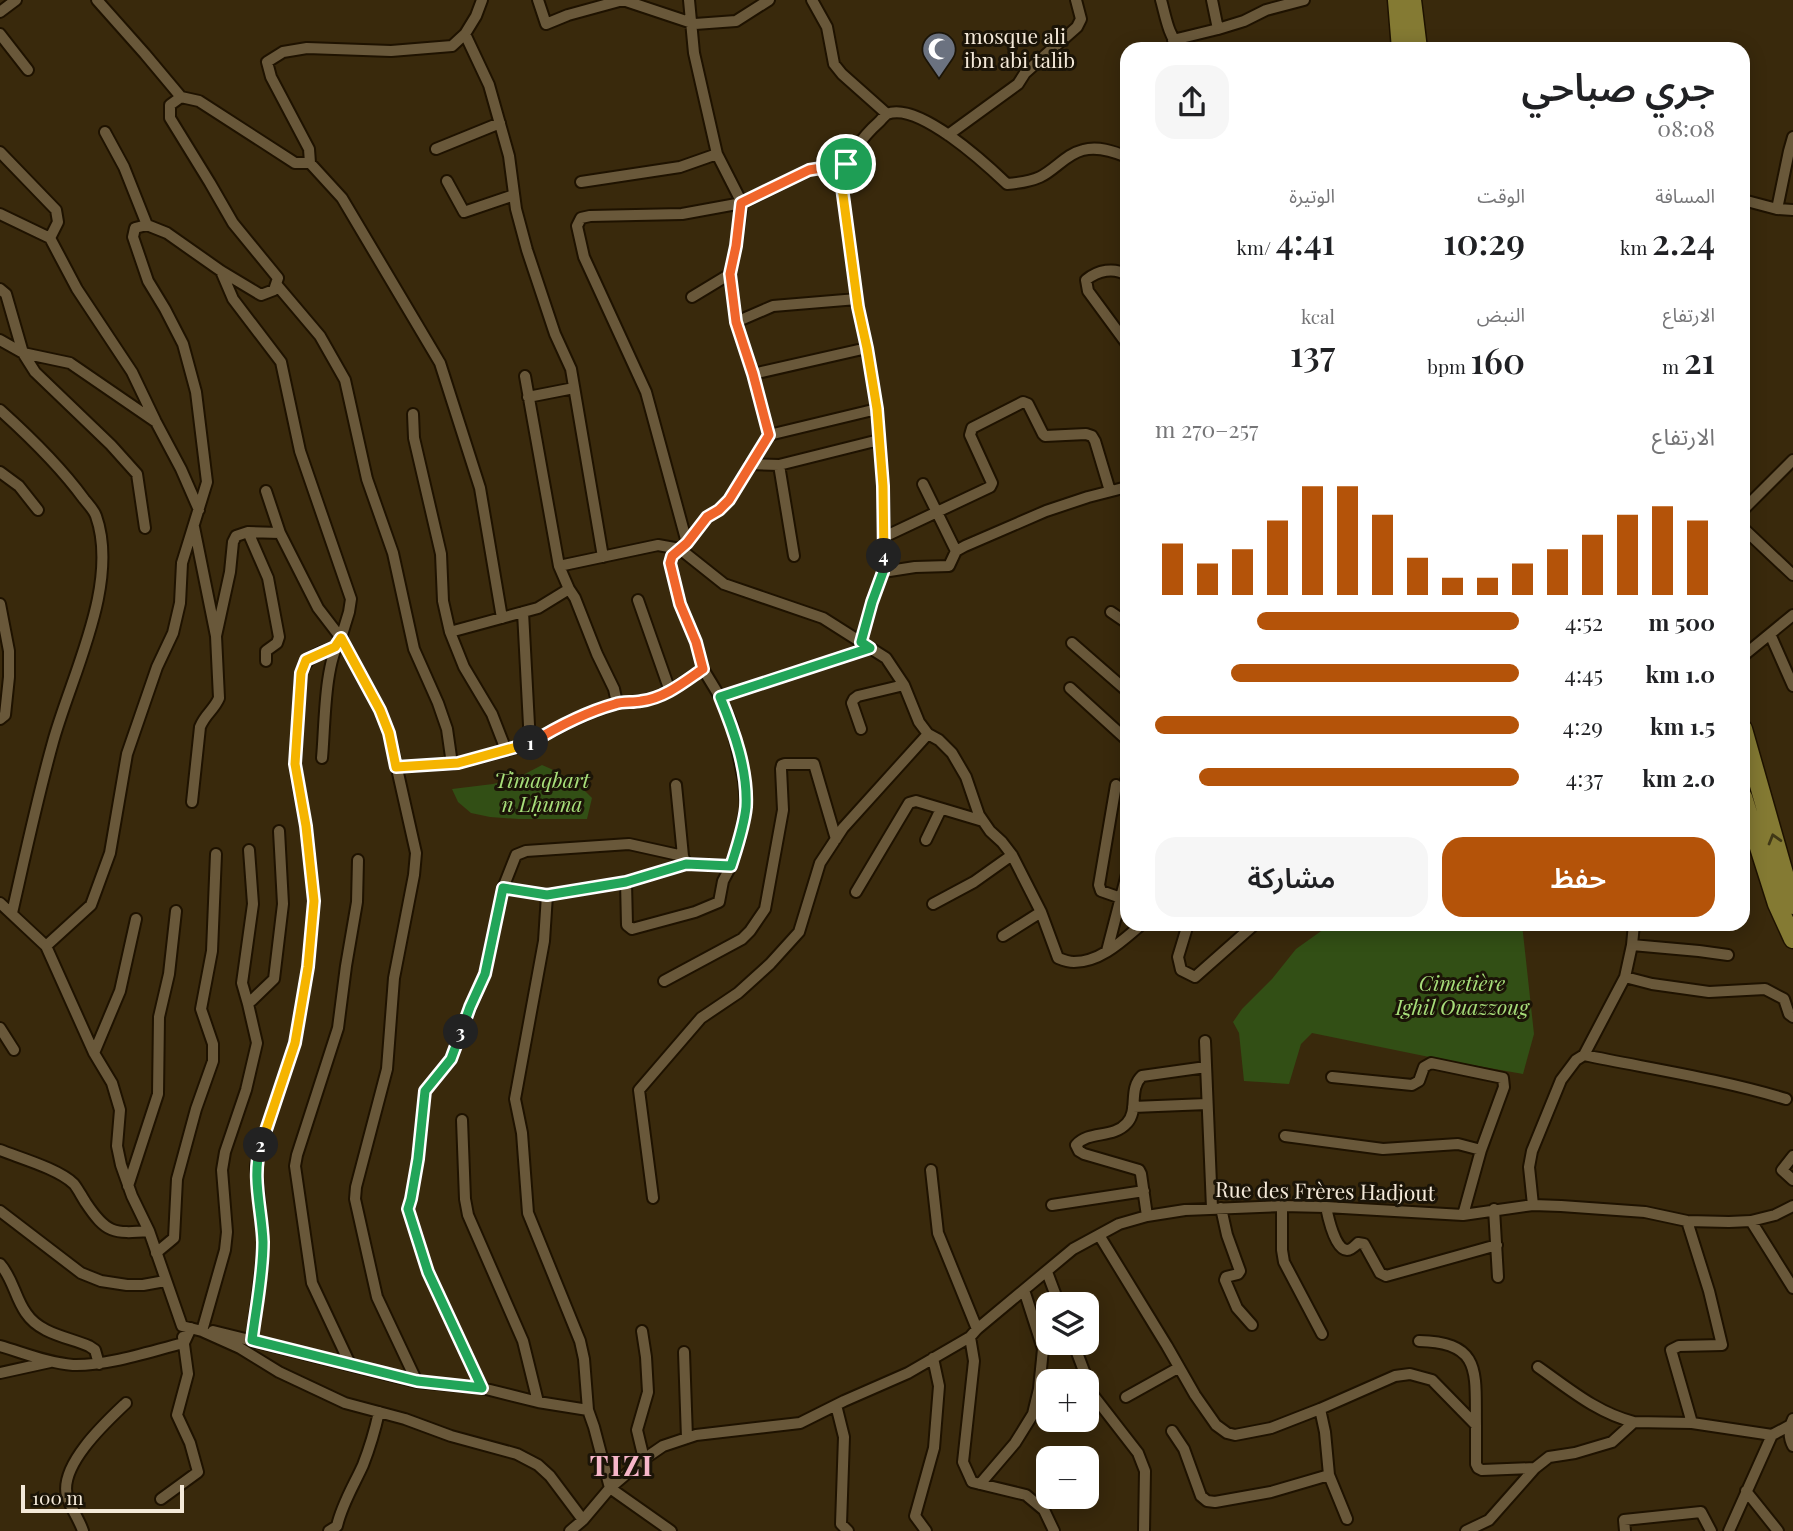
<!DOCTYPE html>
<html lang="ar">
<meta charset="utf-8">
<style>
:root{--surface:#fff;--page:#f6f6f6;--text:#202124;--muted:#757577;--accent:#b45309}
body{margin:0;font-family:"Playfair Display","Noto Sans Arabic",serif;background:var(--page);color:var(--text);direction:rtl;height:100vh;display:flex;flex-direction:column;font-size:26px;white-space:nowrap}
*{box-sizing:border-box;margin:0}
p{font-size:23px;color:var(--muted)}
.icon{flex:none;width:38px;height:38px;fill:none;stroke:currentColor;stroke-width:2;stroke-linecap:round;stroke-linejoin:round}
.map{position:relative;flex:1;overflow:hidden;direction:ltr}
.sheet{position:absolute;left:1120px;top:42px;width:630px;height:889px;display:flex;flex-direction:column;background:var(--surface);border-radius:21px;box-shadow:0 4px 18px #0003;direction:rtl}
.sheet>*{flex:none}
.fabs{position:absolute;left:1036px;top:1292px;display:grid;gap:14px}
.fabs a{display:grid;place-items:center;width:63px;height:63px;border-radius:14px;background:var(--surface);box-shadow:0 4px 18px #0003;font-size:35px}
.scale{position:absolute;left:21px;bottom:18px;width:163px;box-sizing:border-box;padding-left:7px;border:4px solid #f4e9d9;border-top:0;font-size:19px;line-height:24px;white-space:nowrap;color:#f4e9d9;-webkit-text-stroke:5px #1b1407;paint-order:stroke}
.pin{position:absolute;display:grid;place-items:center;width:60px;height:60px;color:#fff;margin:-30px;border:4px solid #fff;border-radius:50%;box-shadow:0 2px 7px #0007}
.km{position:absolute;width:35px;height:35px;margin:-18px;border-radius:50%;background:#222;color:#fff;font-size:19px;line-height:35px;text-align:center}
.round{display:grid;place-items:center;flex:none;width:74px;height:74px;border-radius:21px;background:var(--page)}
.overview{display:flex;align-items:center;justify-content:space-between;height:119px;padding:0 35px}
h1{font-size:38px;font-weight:600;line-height:52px}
.figures{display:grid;grid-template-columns:repeat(3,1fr);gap:10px;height:119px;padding:7px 35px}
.figures div{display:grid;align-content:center}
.figures b{font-size:35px;font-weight:600}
.figures small{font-size:19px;font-weight:400}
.figures p{font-size:19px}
.chart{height:196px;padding:14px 35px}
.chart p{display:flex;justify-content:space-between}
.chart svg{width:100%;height:126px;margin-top:7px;stroke:var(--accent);stroke-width:6}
.primary-button{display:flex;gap:14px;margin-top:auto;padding:14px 35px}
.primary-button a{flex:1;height:80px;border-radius:21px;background:var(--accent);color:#fff;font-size:28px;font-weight:600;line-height:80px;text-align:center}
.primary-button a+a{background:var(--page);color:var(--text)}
ul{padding:0 35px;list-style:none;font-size:23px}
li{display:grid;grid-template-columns:112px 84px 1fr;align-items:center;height:52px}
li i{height:18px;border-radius:9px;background:var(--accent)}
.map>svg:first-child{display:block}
.green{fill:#324f15}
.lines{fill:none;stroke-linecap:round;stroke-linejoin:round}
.minor-casing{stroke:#1e1200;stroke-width:14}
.primary-casing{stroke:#1e1200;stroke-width:21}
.minor{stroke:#69583a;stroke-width:10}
.primary{stroke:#847a33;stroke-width:18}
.oneway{stroke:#403816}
.split-1-casing{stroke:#fff;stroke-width:14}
.split-2-casing{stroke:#fff;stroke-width:14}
.split-3-casing{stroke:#fff;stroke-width:14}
.split-4-casing{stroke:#fff;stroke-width:14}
.split-5-casing{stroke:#fff;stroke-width:14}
.split-1{stroke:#f0652b;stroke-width:9}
.split-2{stroke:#f5b400;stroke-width:9}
.split-3{stroke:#22a559;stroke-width:9}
.split-4{stroke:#22a559;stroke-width:9}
.split-5{stroke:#f5b400;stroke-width:9}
.labels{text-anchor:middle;stroke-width:6;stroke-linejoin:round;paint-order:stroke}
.poi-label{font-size:21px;fill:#f4e9d9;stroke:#1b1407;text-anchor:start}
.park-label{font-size:21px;font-style:italic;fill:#a7de7a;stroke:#1b1407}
.street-label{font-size:21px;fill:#f4e9d9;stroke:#1b1407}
.district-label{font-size:28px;font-weight:bold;letter-spacing:2px;fill:#f7b6c9;stroke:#1b1407}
</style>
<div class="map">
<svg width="1793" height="1531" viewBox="0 0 1793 1531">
<rect width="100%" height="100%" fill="#39290c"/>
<path class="green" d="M542,765C561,773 577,782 592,798L587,819H519L490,817L471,813L458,802L452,789L493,784L521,776Z
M1331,924H1449L1450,927C1474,928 1498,924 1522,924L1534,1034L1523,1074L1439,1059L1312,1033L1301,1044L1289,1084L1244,1081L1239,1033L1233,1022L1242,1009L1272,979L1296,949Z"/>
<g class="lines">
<g class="minor-casing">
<path id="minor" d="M97,0L145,54L181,97
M538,0L546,24L568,15L623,0L695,24L736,21L769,0
M812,0L827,27L834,64L842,74L887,114
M1161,0C1166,18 1168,34 1180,49
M0,12L16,0
M1218,29L1244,21L1266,10L1304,0
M0,34L28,70
M465,34L489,85L509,156L516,209L527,250L555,334L571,369L603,557
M1173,40L1218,29L1212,0
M105,132L124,167L147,225
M948,135L1018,84L1025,73L1077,27L1081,19L1076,0
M436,149L500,123
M0,152L56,210L58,222L50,238L0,214
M310,163L342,198L440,363L480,488L502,618
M447,181L464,212L514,195
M581,182L680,167L717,154
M1743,200L1777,209L1793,210
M1777,209L1789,151L1793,137
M50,238L77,289L132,372L155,420
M221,271L233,299L281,362L300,451L351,599L349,612L341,638L380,710L389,733L416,853L414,875L394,978L387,1069L356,1187L355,1199L377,1297L417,1382
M1127,275C1114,267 1098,270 1086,280L1088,291L1127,344
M276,284L320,336L345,380L367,479L393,553L414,649L438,703L447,729L452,764
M0,289L6,294L23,353L35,372L111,445L137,474L145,528
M692,297L730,274
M736,322L773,306L857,299
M0,340L23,353L70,363L156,422L181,469L199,510
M753,374L867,348
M525,376L559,566L569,589L575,598L597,654L614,689L617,703
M528,397L574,388
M0,410C30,437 60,466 84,499C88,504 94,510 96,516C120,584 71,676 53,742C37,799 25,856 12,913
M413,414L414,438L441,554L443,601L450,632L464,667L492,714L506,750
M769,435L877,409
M750,464L779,465L794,556
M779,465L879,440
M0,472L19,486L38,510
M923,484L956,551
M266,491L280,533
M1743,510L1793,460
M1743,528L1793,575
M248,532L268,578L279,637L277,643L266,651V661
M884,537L990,487L992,483L970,435L972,428L1023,402L1028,404L1043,434L1045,436L1086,434L1092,436L1095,441L1110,491
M687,543L646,392L584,257L577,226L581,218L590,216L682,214L742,203L717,154L694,53L689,0
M559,566L658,545L680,549L687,543L707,517L719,510L729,500L769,435L753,374L736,322L730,274L736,246L742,203L809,170L846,164
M883,572L915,567L949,566L956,551L965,546L1046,511L1088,497L1127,487
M638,600L670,691
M0,604L9,651V677L5,715L0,719
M1111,612L1127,623
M450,632L538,608L569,589
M1770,634L1793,686
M216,636L230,572L233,542L236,536L248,532L280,533L318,608L341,638C324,664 325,726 322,758
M861,642L872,602L883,572L884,537L883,486L877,409L867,348L858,307L841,180C848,157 861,138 879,122C882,119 884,116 887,114C918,101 986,164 1007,184C1018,183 1029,182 1040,177C1055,170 1066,154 1083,150C1098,146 1113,151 1127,157
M1072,643L1127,691
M1743,656L1793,615
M1070,688L1127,740
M720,697L870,648
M861,729L852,703L854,699L858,696L904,685
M530,744C556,727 584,714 614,704C624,701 635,703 646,700C668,695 685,681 703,669
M396,767L458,763L530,744L523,612
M676,785L683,856L685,861
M1116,785L1099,885L1101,891L1121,898
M1124,787L1127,777
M192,802L200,727C205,714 214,710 219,698L216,636L194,527
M926,840L941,809
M626,882L627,925L632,929L695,912L719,902L723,881L731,866L740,838L746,807L744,781L732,725L720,697L703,669L696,642L680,604L670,563L672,556L680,549L724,584L823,618L886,658L904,685L919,722L928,734L939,740L952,753L966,777L979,815L990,831L1002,842L1012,855L1041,912L1058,958C1063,960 1069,962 1074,962C1101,962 1123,940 1142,924
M503,888L547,895
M856,892L909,803L916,801L983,821
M0,903L46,946L94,1053L112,1083L120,1110L117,1146L121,1165L132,1196L149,1231L182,1326L202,1331L240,1348L279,1372L345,1403L405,1419L451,1436L517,1454L538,1465L550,1476L583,1520
M933,904L974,882L1012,855
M1188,924L1178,957L1181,970L1195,977L1255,924
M1003,936L1041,912
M1632,945L1699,951L1728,955
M46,946L91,905L110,853L127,754L157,667L173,633L180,603L182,563L207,482L196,392L183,344L165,309L148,281L133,237L135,228L147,225L167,233L221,271L261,295L274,290L278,278L233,223L210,183L170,118V105L181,97L199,101L295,163H310L309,149L271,77L267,62L283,52L307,48L391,51L452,46L465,34L476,16L482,0
M1107,951L1127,874
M1625,977L1652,984L1709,992L1765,989L1784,999L1789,1014L1793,1017
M664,981L742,939L750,931L765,909L783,810L781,769L782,765L785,764H814L836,839
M248,1004L242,983L253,904L249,850
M0,1028L14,1050
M1205,1041L1212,1208
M94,1053L120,991L136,919
M1584,1055C1652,1069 1720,1079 1786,1099
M1332,1077L1412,1085L1419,1081L1424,1067L1431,1063L1503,1078L1504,1087L1481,1150L1463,1215
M1133,1107L1207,1104
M462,1120L465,1199L468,1215L523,1341L538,1402
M1285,1136L1383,1149L1458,1144L1481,1150
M0,1150C20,1158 59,1169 74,1184C78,1189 82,1197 86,1203C106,1233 113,1234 149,1231
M1793,1156L1782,1170L1793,1180
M931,1170L938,1233L977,1329
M128,1186L158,1094L159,1017L169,974L176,911
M653,1198L639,1090L701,1018L738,993L770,964L799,932L820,863L843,828L928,734
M1052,1205L1144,1191
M1533,1205L1529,1167L1532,1151L1561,1080L1576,1060L1584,1055L1625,977L1632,945L1634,924
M1282,1206V1250L1284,1262L1322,1334
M1326,1207C1328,1217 1335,1250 1347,1250C1351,1250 1355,1246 1358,1243L1364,1244L1380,1273L1386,1276L1497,1245
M1221,1208L1227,1235L1240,1271L1238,1274L1226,1277L1225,1280L1237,1308L1252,1325
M1494,1209L1498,1277
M0,1211L81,1273L101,1281L127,1285H143L165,1281
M1147,1216L1141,1174L1139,1170L1084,1154L1079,1151L1076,1145C1089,1130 1113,1139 1127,1123C1139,1110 1128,1089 1142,1076L1206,1067
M1687,1221L1709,1291L1722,1345L1679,1346L1671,1350L1692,1423
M1751,1221L1793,1288
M1099,1235L1167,1346L1195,1395L1216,1425L1227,1433L1235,1435L1271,1428L1320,1409L1395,1376L1410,1374L1432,1380L1476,1425V1464L1478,1468L1482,1470L1535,1468L1549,1457L1575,1453L1612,1442L1634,1422L1692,1423L1772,1435
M156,1253L174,1238L177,1179L196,1109L213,1061V1044L201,1009L212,951L216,854
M0,1264C13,1278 15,1298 26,1313C40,1334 68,1337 89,1346L95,1350L99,1364
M1047,1272L1059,1304
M202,1331L225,1250L227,1232L222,1170L225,1152L246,1090L257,1043L248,1004L274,979L283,904L279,831
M213,1331L417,1382L482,1388L538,1402L588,1410L594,1427L610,1488L671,1531
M642,1331L646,1357L648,1392L637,1430L644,1459
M970,1337L974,1361L963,1462L972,1482L1026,1495L1044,1510L1054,1531
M252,1340L262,1261L263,1240L256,1166L258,1155L295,1043L308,967L314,901L306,826L297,778L295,764L301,673C310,653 316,655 335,647
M1419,1341C1483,1342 1475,1374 1476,1425
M1073,1342L1093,1395L1138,1453L1145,1471L1144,1531
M0,1346C24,1353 48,1363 73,1365C108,1366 151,1351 184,1343L191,1328
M684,1352L687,1438
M350,1364L312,1283L295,1166L297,1155L338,1028L346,966L357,902L358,860
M1538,1367C1568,1388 1597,1413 1634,1422
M0,1373L50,1362
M482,1388L428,1272L408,1209L411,1199L418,1159L425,1091L451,1059L470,1008L485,974L503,888L516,855L526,851L629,844L683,856
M1126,1397L1178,1368
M836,1405L844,1437L841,1524L848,1531
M1320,1409L1325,1432L1329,1475L1347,1519
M588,1410L584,1359L580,1341L528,1213L522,1133L515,1099L544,941L547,895L626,882L686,864L731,866
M1793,1419C1789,1428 1788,1437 1793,1446
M1172,1431L1184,1449L1201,1496L1207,1501L1215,1502L1271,1492L1329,1475
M980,1484L1015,1443L1033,1414L1039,1389L1043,1349L1024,1290
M1746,1491L1778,1531
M161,1499L198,1472L190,1443L177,1415L188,1374L183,1337
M83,1531C79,1519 70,1507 67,1496C59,1465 106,1422 126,1403
M329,1531L337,1526C342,1504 354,1485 363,1465C370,1447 375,1430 379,1412
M570,1531L583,1520L610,1488L644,1459L663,1446L696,1435L800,1423L844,1401L908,1373L970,1337L977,1329L1073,1249L1119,1224L1147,1216L1185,1210L1282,1206L1326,1207L1463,1215L1533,1205L1561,1206L1645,1212L1687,1221L1729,1222L1751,1221L1775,1215L1793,1206
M926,1531L915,1516L934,1448L939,1386L933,1358
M1466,1531L1489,1520L1535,1468
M1625,1531L1624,1520L1701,1512L1711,1531
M1729,1531L1772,1435L1789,1426"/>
</g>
<g class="primary-casing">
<path id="primary" d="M1397,0L1401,49
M1412,0L1418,49
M1743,729L1793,905
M1743,797L1777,904L1793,939"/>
</g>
<use href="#minor" class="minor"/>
<use href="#primary" class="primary"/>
</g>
<defs><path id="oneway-chevron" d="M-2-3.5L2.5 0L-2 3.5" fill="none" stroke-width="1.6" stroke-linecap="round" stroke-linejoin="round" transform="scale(1.75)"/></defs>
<use class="oneway" href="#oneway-chevron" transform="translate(1774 839) rotate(-106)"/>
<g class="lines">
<g class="split-1-casing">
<path id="split-1" d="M531,743C557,727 586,712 615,704C623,701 633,703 641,701C665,698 684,682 703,669L696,642L680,604L670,563L672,556L687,543L707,517L719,510L729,500L769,435L753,374L736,322L730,274L736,246L741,203L809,170L846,164"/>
</g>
<g class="split-2-casing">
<path id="split-2" d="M261,1145L295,1043L308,967L314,901L306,826L295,764L301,673L306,660L335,647L341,638L380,710L389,733L396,767L458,763L531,743"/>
</g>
<g class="split-3-casing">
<path id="split-3" d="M261,1145C251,1176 262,1210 263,1242C263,1275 256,1308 252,1340L417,1381L482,1388L428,1272L408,1209L411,1199L418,1159L425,1091L451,1059L461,1032"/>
</g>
<g class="split-4-casing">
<path id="split-4" d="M461,1032L470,1007L485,974L503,888L547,895L626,882L686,864L731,866C737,847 744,827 746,807C748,770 734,731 720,697L870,648L861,642L872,602L883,572L884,556"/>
</g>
<g class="split-5-casing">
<path id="split-5" d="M846,164L841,180L858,307L867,348L877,409L883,486L884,556"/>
</g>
<use href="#split-1" class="split-1"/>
<use href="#split-2" class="split-2"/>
<use href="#split-3" class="split-3"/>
<use href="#split-4" class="split-4"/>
<use href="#split-5" class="split-5"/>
</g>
<defs>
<g id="mosque-pin" transform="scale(1.75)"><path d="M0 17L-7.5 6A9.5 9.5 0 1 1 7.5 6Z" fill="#6b7280" stroke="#1b1407"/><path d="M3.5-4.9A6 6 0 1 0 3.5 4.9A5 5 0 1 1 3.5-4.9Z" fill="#fff"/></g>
</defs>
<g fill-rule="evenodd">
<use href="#mosque-pin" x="939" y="49"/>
</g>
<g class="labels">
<g class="poi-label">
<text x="964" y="44">mosque ali<tspan x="964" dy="24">ibn abi talib</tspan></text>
</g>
<g class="park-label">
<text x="542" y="788">Timaqbart<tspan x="542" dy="24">n Lḥuma</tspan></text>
<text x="1462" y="991">Cimetière<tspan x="1462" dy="24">Ighil Ouazzoug</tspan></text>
</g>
<g class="street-label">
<text transform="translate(1325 1192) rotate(1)" y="7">Rue des Frères Hadjout</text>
</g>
<g class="district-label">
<text x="622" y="1476">TIZI</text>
</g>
</g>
</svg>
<div class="fabs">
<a><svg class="icon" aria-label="layers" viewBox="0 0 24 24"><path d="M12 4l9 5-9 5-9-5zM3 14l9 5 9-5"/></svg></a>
<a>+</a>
<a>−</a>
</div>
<div class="scale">100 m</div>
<div class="pin" style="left:846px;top:164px;background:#1e9e55"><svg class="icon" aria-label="arrive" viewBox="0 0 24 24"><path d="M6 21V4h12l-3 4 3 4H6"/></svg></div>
<b class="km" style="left:531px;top:743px">1</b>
<b class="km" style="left:261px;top:1145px">2</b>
<b class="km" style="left:461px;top:1032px">3</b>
<b class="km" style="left:884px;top:556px">4</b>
<section class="sheet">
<div class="overview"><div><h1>جري صباحي</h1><p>08:08</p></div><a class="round"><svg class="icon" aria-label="share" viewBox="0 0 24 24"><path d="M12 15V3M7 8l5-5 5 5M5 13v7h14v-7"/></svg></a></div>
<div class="figures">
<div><p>المسافة</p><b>2.24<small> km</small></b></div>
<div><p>الوقت</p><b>10:29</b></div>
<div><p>الوتيرة</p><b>4:41<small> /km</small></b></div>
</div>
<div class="figures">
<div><p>الارتفاع</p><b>21<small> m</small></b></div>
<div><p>النبض</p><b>160<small> bpm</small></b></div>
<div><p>kcal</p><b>137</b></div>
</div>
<div class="chart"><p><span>الارتفاع</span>257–270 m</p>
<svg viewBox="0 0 160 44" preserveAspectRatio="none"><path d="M5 44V26M15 44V33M25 44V28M35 44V18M45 44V6M55 44V6M65 44V16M75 44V31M85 44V38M95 44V38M105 44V33M115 44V28M125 44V23M135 44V16M145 44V13M155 44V18"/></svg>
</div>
<ul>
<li><b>500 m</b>4:52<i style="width:72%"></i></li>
<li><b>1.0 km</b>4:45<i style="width:79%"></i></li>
<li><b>1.5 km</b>4:29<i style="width:100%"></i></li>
<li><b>2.0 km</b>4:37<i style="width:88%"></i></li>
</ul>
<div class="primary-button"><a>حفظ</a><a>مشاركة</a></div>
</section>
</div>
